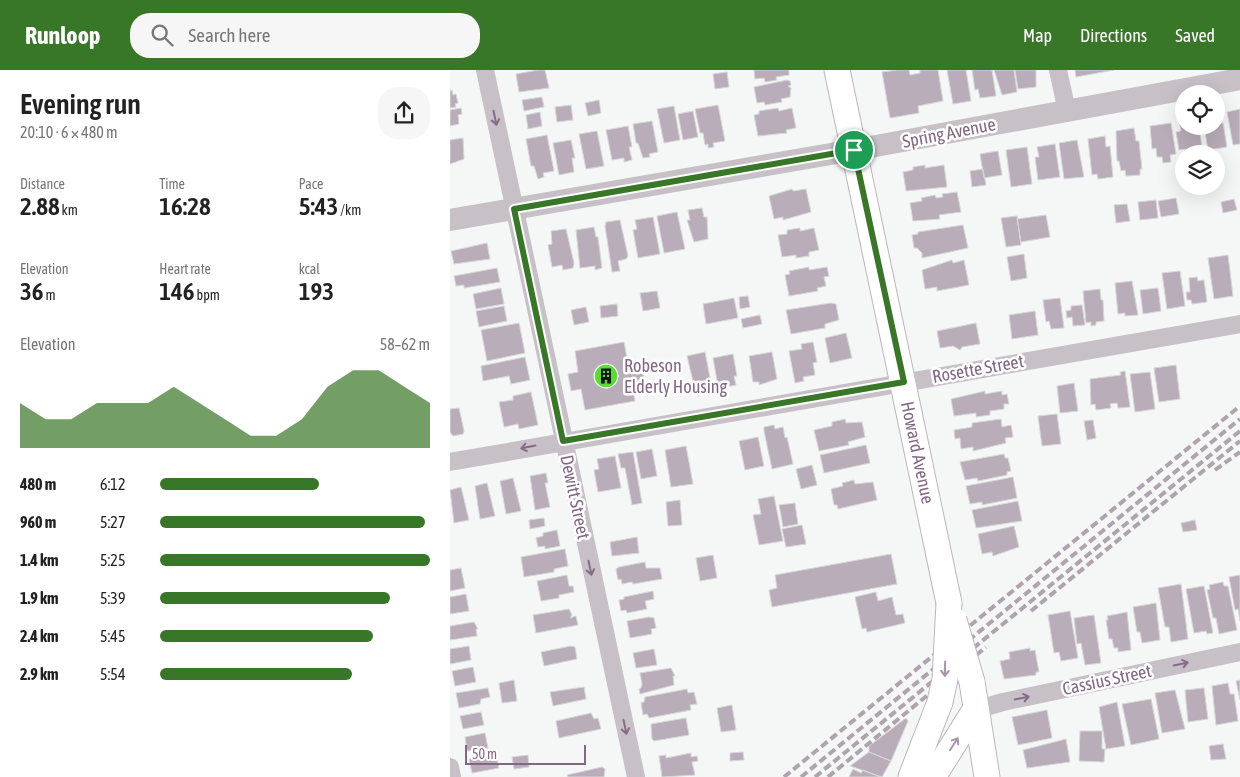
<!DOCTYPE html>
<meta charset="utf-8">
<style>
:root{--surface:#fff;--page:#f6f6f6;--text:#222;--muted:#767676;--accent:#387727}
body{margin:0;font-family:"Asap Condensed",sans-serif;background:var(--page);color:var(--text);height:100vh;display:flex;flex-direction:column;font-size:19px;white-space:nowrap}
*{box-sizing:border-box;margin:0}
p{font-size:16px;color:var(--muted)}
.icon{flex:none;width:28px;height:28px;fill:none;stroke:currentColor;stroke-width:2;stroke-linecap:round;stroke-linejoin:round}
.map{position:relative;flex:1;overflow:hidden}
.sheet{display:flex;flex-direction:column;background:var(--surface);width:450px}
.sheet>*{flex:none}
.buttons{position:absolute;left:725px;top:15px;display:grid;gap:10px}
.buttons a{display:grid;place-items:center;width:50px;height:50px;border-radius:50%;background:var(--surface);box-shadow:0 5px 20px #0002;font-size:25px}
.scale{position:absolute;left:15px;bottom:12px;width:121px;box-sizing:border-box;padding-left:5px;border:2px solid #836784;border-top:0;font-size:14px;line-height:18px;white-space:nowrap;color:#836784;-webkit-text-stroke:4px #fff;paint-order:stroke}
.pin{position:absolute;display:grid;place-items:center;width:42px;height:42px;color:#fff;margin:-21px;border:2px solid #fff;border-radius:50%;box-shadow:0 1px 5px #0007}
.round{display:grid;place-items:center;flex:none;width:52px;height:52px;border-radius:20px;background:var(--page)}
.overview{display:flex;align-items:center;justify-content:space-between;height:85px;padding:0 20px}
h1{font-size:28px;font-weight:600;line-height:38px}
.stats{display:grid;grid-template-columns:repeat(3,1fr);gap:8px;height:85px;padding:5px 20px}
.stats div{display:grid;align-content:center}
.stats b{font-size:25px;font-weight:600}
.stats small{font-size:14px;font-weight:400}
.stats p{font-size:14px}
.chart{height:140px;padding:10px 20px}
.chart p{display:flex;justify-content:space-between}
.chart svg{width:100%;height:90px;margin-top:5px;fill:var(--accent);opacity:.7}
ul{padding:0 20px;list-style:none;font-size:16px}
li{display:grid;grid-template-columns:80px 60px 1fr;align-items:center;height:38px}
li i{height:12px;border-radius:6px;background:var(--accent)}
header{display:flex;align-items:center;gap:30px;box-sizing:border-box;height:70px;padding:0 25px;background:var(--accent);color:#fff}
header strong{font-size:24px}
nav{display:flex;gap:28px;margin-inline-start:auto;font-size:18px}
.search{width:350px;height:45px;background:var(--page);display:flex;align-items:center;gap:12px;box-sizing:border-box;padding:0 18px;border-radius:20px;color:var(--muted);font-size:19px}
main{display:flex;flex:1;min-height:0}
.map>svg:first-child{display:block}
.building{fill:#b9adba;stroke:#d6d8d7}
.lines{fill:none;stroke-linecap:round;stroke-linejoin:round}
.secondary-casing{stroke:#bdb5be;stroke-width:27}
.minor{stroke:#c7c0c7;stroke-width:18}
.tertiary{stroke:#c7c0c7;stroke-width:22}
.secondary{stroke:#fff;stroke-width:25}
.rail{stroke:#aea3ae;stroke-width:4;stroke-dasharray:8 4;stroke-linecap:butt}
.secondary-bridge-casing{stroke:#bdb5be;stroke-width:27;stroke-linecap:butt}
.secondary-bridge{stroke:#fff;stroke-width:25}
.oneway{stroke:#866b87}
.oneway2{stroke:#a895a9}
.route-casing{stroke:#fff;stroke-width:10}
.route{stroke:#387727;stroke-width:6}
.labels{text-anchor:middle;stroke-width:5;stroke-linejoin:round;paint-order:stroke}
.street-label{font-size:18px;fill:#836784;stroke:#fff}
.poi-label{font-size:18px;fill:#836784;stroke:#fff;text-anchor:start}
</style>
<header>
<strong>Runloop</strong>
<div class="search"><svg class="icon" aria-label="search" viewBox="0 0 24 24"><circle cx="10" cy="10" r="6"/><path d="M15 15l6 6"/></svg>Search here</div>
<nav><a>Map</a><a>Directions</a><a>Saved</a></nav>
</header>
<main>
<section class="sheet">
<div class="overview"><div><h1>Evening run</h1><p>20:10 · 6 × 480 m</p></div><a class="round"><svg class="icon" aria-label="share" viewBox="0 0 24 24"><path d="M12 15V3M7 8l5-5 5 5M5 13v7h14v-7"/></svg></a></div>
<div class="stats">
<div><p>Distance</p><b>2.88<small> km</small></b></div>
<div><p>Time</p><b>16:28</b></div>
<div><p>Pace</p><b>5:43<small> /km</small></b></div>
</div>
<div class="stats">
<div><p>Elevation</p><b>36<small> m</small></b></div>
<div><p>Heart rate</p><b>146<small> bpm</small></b></div>
<div><p>kcal</p><b>193</b></div>
</div>
<div class="chart"><p><span>Elevation</span>58–62 m</p>
<svg viewBox="0 0 160 44" preserveAspectRatio="none"><path d="M0 44V22L10 30L20 30L30 22L40 22L50 22L60 14L70 22L80 30L90 38L100 38L110 30L120 14L130 6L140 6L150 14L160 22V44z"/></svg>
</div>
<ul>
<li><b>480 m</b>6:12<i style="width:59%"></i></li>
<li><b>960 m</b>5:27<i style="width:98%"></i></li>
<li><b>1.4 km</b>5:25<i style="width:100%"></i></li>
<li><b>1.9 km</b>5:39<i style="width:85%"></i></li>
<li><b>2.4 km</b>5:45<i style="width:79%"></i></li>
<li><b>2.9 km</b>5:54<i style="width:71%"></i></li>
</ul>
</section>
<div class="map">
<svg width="790" height="707" viewBox="0 0 790 707">
<rect width="100%" height="100%" fill="#f4f7f5"/>
<path class="building" d="M88,0H95L99,18L69,22L66,4Z
M304,0H339V5L326,7L327,10L315,12L314,8L305,9Z
M447,0H459L460,5L470,3V0H488L493,31L468,36L469,43L440,48L432,2Z
M497,0H516L521,31L503,34Z
M522,0H542L546,26L530,28L528,19L525,20Z
M544,0H564L567,22L552,25Z
M565,0H586V17L568,19Z
M625,0H664L626,7Z
M277,2L279,17L265,19L263,4Z
M337,10L340,11L341,15L338,16L341,18L340,27L331,29L332,32L315,35L314,32L307,33L304,17Z
M2,20L3,25L6,24L8,33L5,34L6,37L0,38V21Z
M92,27L94,37L74,41L72,30Z
M149,30L151,43L138,46L135,33Z
M121,35L123,50L107,52L105,37Z
M268,35L275,71L263,73L264,77L258,78V74L255,75L253,63H250L245,39Z
M224,36L230,70L214,73L207,39Z
M11,38L12,44L8,45L9,54L0,56V40Z
M328,38L329,41L342,38L346,58L336,60L337,63L308,66L304,45L309,44V41Z
M790,39V74L783,75L777,42Z
M243,41L248,67L233,70L228,44Z
M90,42L92,56L78,59L76,45Z
M768,43L770,53H773L777,77L758,80L754,56H766Z
M734,50V56H749L753,84H735V79L729,80L726,62L731,61L729,51Z
M202,51L208,82L199,84L200,87L193,88L188,73H186L183,54Z
M721,53L726,84L720,85L721,92L713,93L712,87H707L706,78L702,79L700,56Z
M178,56L182,77H179L182,90L174,92V88L162,90L156,60Z
M684,58L686,71H689L692,99H690V105L676,106L675,100L671,101L669,91H667L666,61Z
M147,61L154,96L136,99L129,64Z
M97,65L104,101L93,103L94,107L88,109L84,96H81L76,69Z
M655,66L656,77L660,76L663,107L648,109L647,104L642,105L638,69Z
M13,68L14,89L0,94V70Z
M121,70L125,88H122L124,102L109,105L103,73Z
M627,70L634,107L614,109L609,73Z
M605,74L610,107L588,110L585,87H589L587,77Z
M577,77L582,114L561,117L556,80Z
M548,81L552,105L534,108L530,84Z
M475,95V98L494,95L497,117L456,121L453,102L463,100V97Z
M533,99L536,115L522,117L520,101Z
M342,119L343,121L356,119L361,142L333,150V147L324,149L319,126Z
M507,122L511,142L489,145L490,149L463,151L460,133L472,131L471,128L485,125L486,128L493,127L492,124Z
M726,128L729,144L711,147L708,131Z
M784,129L787,140L773,143L771,132Z
M706,130L708,148L690,150L688,132Z
M677,134L680,151L666,153L664,135Z
M252,138L254,147H257L258,169L244,172L237,150H240L238,140Z
M227,142L235,179L214,183L207,146Z
M596,145L600,167L571,172L567,149Z
M567,146L571,175L556,177L551,148Z
M203,147L210,184L188,188L183,160L187,159L185,150Z
M170,150L178,186L176,189L168,191L170,201L162,202L155,156L156,152Z
M513,155L518,178L472,188V183L467,178H464L462,165L468,164V162Z
M144,157L146,167H148L152,198L145,200V196L130,198L126,160Z
M350,158V161L364,158L369,180L359,182V186L346,188V185L332,187L328,165L337,164V160Z
M116,159L124,193L123,198L113,200L112,195L102,197L98,175L102,174L101,161Z
M37,173L40,189L4,194L1,181Z
M574,184L577,208L561,211L557,187Z
M778,185L783,226L764,229L758,188Z
M502,190L503,193L514,190L519,215L487,221V217L475,219L472,200Z
M359,197V200L377,197L379,206L374,207L376,216L367,218L368,221L339,226L335,205L340,204L339,201Z
M47,198L50,212L14,218V215L6,216L4,206Z
M730,201L735,236L717,239L712,203Z
M747,207L748,211L754,210L757,232L742,234L741,230H737L736,222H740L739,208Z
M682,211L688,245L675,246V243L668,244L665,213Z
M51,218L54,234L26,239L23,224Z
M708,218L711,241L693,244L690,220Z
M650,219L651,230H653L654,251L646,252V255L641,256V252L636,253L633,221Z
M207,221L210,238L193,241L190,223Z
M298,226L300,237L290,239L289,227Z
M284,228L288,248L256,254L253,234Z
M610,228L614,258L601,259L599,251L596,252L593,230Z
M381,233L386,234L389,250L375,254V258L341,264L336,240Z
M167,234L168,246L151,248L150,236Z
M632,235L635,255L623,256L622,247L617,248L616,241L621,240V236Z
M54,236L57,251L29,257L26,241Z
M136,237L139,252L124,255L121,240Z
M585,241L588,265L562,269L559,245Z
M310,245L312,254L293,258L291,249Z
M69,253L75,283L37,291L31,260Z
M526,253L530,274L512,277L510,280L503,276L490,278L487,261Z
M396,263L402,288L380,293L375,268Z
M174,272L178,294L191,291L194,309L181,311L185,331L135,340L131,319L121,321L118,304L128,302L125,281Z
M363,272L367,292L363,293L365,305L353,307L354,311L345,313L339,281L352,279L351,274Z
M255,282L262,318L249,320V324H246L237,286Z
M322,282L327,309L309,315V312H303L299,286Z
M283,284L287,306H284L286,315L276,317V321L269,322L263,288Z
M75,287L80,310L61,314L59,306L33,311L31,296Z
M726,295L730,329L709,332L704,298Z
M675,301L680,337L668,338L667,333L660,334L661,338L646,340L645,334L641,335L640,309L671,305L670,302Z
M700,302L705,339L685,342L680,304Z
M624,313L628,341L610,343L607,316Z
M535,321V324L552,321V325L557,324L559,334H554V339L540,341V345L526,347V343L504,346L501,329Z
M81,322L88,355L69,359L68,354L54,357L49,332L63,330V326Z
M9,338L14,361L13,364L3,366L0,362V339Z
M607,344L611,374L592,376L588,346Z
M395,349L396,353L412,352L415,367L398,372L399,375L369,381L364,360L382,356V352Z
M551,349L552,357L561,355L563,367L555,368L556,373L523,381V377L511,379L510,368L505,369L504,360L522,357V353Z
M643,350L646,368L637,370L634,351Z
M324,355L325,359L333,357L335,368L337,367L343,394L322,399L314,361V357Z
M308,367L314,396L295,400L289,371Z
M416,375L420,393L374,403L370,385Z
M236,376L243,414L221,417L215,380Z
M202,379L207,406L191,409L186,382Z
M183,382L192,433L182,435L175,398H171L168,384Z
M554,384L555,388H558L561,401L557,402V405L528,411L527,408L515,410L510,392Z
M165,386L171,418L148,422L144,400L149,399L147,389Z
M362,395L367,415L351,419L346,399Z
M96,403L98,413H95L100,437L85,440L80,406Z
M563,407L567,428L532,435V432L520,434L516,416Z
M63,408L71,441L56,444L50,411Z
M404,410L405,414L423,412L427,430L388,439L387,435H384L381,419L393,416L392,413Z
M37,413L45,446L30,449L25,416Z
M11,417L19,450L4,453L0,420Z
M324,426L333,471L309,475L303,445L311,444L308,429Z
M230,430L232,455L218,456L216,432Z
M568,431L572,451L526,458L522,440Z
M345,433L348,454L333,457L329,435Z
M94,448L95,456L80,459L79,450Z
M745,450L747,460L733,462L731,453Z
M352,455L356,474L336,477L332,459Z
M564,456L569,477L543,486L542,482L532,484L528,464Z
M107,460L110,476L95,479V476L88,477L86,468L93,466V463Z
M187,467L189,483L162,486L160,472Z
M115,479L118,496L104,499V502L74,507L71,487Z
M441,484L447,514L322,537L319,520L327,518L325,505Z
M263,485L267,508L250,511L246,488Z
M195,492L196,498H210L212,509L183,514L182,512L172,514L171,509L168,510L166,499L169,497Z
M11,498L15,518L0,521V500Z
M117,505L119,516H123L124,522L109,525V528L91,531L87,511Z
M790,505V551L788,539L785,540L779,507Z
M773,512L774,516H778L787,560L769,564L766,548H763L757,520L760,519L759,515Z
M731,514L738,569L721,572L719,557H715L708,518Z
M754,516L763,563L757,564L756,561L744,563L736,519Z
M203,521L204,529L195,531L197,539L177,543L176,540L171,541L169,530L174,529V527Z
M426,522L428,531L442,527L446,545L453,544L455,553L417,562L416,558L412,559L405,527Z
M16,524L19,541L0,544V527Z
M706,533L710,570L692,573L690,562H687L683,537Z
M119,539L122,545L120,548L126,546L128,555L86,563L83,545Z
M620,541L628,588L611,591L609,582L604,583L598,545Z
M677,542L681,580L668,582V578H664L662,569H659L656,550H658L657,546Z
M644,545L651,593L635,595L631,573L627,574L624,548Z
M199,547L204,548L206,558L201,559L202,564L180,568L177,551Z
M24,552L28,559H26L27,566L0,570V556Z
M19,576L21,590L0,594V579Z
M121,576L125,577L127,589L94,596L91,582Z
M580,578V581L585,580L589,602H586V605L554,609L550,591L560,589L559,582Z
M204,579L207,595L186,598L183,583Z
M23,597L26,612L5,616L2,601Z
M221,598L225,606H223L224,615L190,624L189,619L191,618L192,614L190,603Z
M64,610L67,631L52,633L49,613Z
M790,610V630L786,611Z
M778,613L780,624H784L788,651L766,655L762,616Z
M134,617L136,629L103,636L100,622Z
M38,618L40,627L31,629L30,634L9,638L6,623Z
M754,618L758,649L738,652L735,620Z
M237,619L238,623L244,622L247,634L240,635L241,640L199,648L197,644L193,645L191,633L194,632L195,627Z
M725,620L735,659L712,663L705,623Z
M701,629L709,669L681,675L672,634Z
M667,632L675,676L656,679L649,637Z
M282,635L286,660L271,662L267,638Z
M597,640L602,668L568,675L562,647Z
M31,642L34,655L13,659L10,646Z
M141,643L144,649L148,648L151,659L109,668L106,651Z
M236,648L239,665L204,671L202,669L201,654Z
M456,648L458,651L441,691L419,682V676Z
M630,661H652V679H655L654,692L629,691Z
M35,663L38,678L17,681L15,667Z
M616,669L620,692L577,698L573,680Z
M773,674L776,689L761,690L759,676Z
M293,682L294,690L280,691V683Z
M419,682L441,691L432,707L400,696Z
M46,683L49,698L22,703L19,689Z
M241,683V687L247,686L248,691L242,692L245,705L212,707L209,686L216,685V688Z
M78,685L79,697L64,699L62,687Z
M152,697L155,699L154,707H118L117,705Z
M403,699L411,703L413,700L430,707H399Z"/>
<g class="lines">
<g class="secondary-casing">
<g id="secondary">
<path id="s1" d="M387,0L499,533"/>
<path d="M522,612L537,707"/>
<path d="M461,707L490,632"/>
<path d="M483,707L525,640"/>
</g>
</g>
<path class="minor" d="M35,0L186,707
M608,0L617,41
M0,392L790,254
M525,640L553,632L790,582
M0,697L2,707"/>
<path class="tertiary" d="M0,150L404,80L790,9"/>
<use href="#secondary" class="secondary"/>
<path class="rail" d="M765,400L790,382
M581,541L790,371
M334,707L790,336
M351,707L790,349
M365,707L790,361
M378,707L536,577"/>
<g class="secondary-bridge-casing">
<path id="secondary-bridge" d="M504,550L522,612
M490,632L495,609L499,533"/>
</g>
<use href="#secondary-bridge" class="secondary-bridge"/>
</g>
<defs><path id="oneway-shaft" d="M-6 0H5M1.5-3L5.5 0L1.5 3" fill="none" stroke-width="1.6" stroke-linecap="round" stroke-linejoin="round" transform="scale(1.25)"/></defs>
<g class="oneway">
<use href="#oneway-shaft" transform="translate(45 48) rotate(78)"/>
<use href="#oneway-shaft" transform="translate(78 377) rotate(169)"/>
<use href="#oneway-shaft" transform="translate(140 498) rotate(78)"/>
<use href="#oneway-shaft" transform="translate(731 594) rotate(-12)"/>
<use href="#oneway-shaft" transform="translate(572 628) rotate(-12)"/>
<use href="#oneway-shaft" transform="translate(175 657) rotate(78)"/>
</g>
<g class="oneway2">
<use href="#oneway-shaft" transform="translate(495 599) rotate(91)"/>
<use href="#oneway-shaft" transform="translate(504 674) rotate(-57)"/>
</g>
<g class="lines">
<g class="route-casing">
<path id="route" d="M404,80L454,312L113,371L64,139Z"/>
</g>
<use href="#route" class="route"/>
</g>
<defs>
<g id="building-disc" transform="scale(1.25)"><circle r="9.5" fill="#54de2d" stroke="#fff"/><path d="M-4-6H4V6H1V3H-1V6H-4ZM-2.5-4.3h1.7v1.8h-1.7ZM.8-4.3h1.7v1.8H.8ZM-2.5-1h1.7V.8h-1.7ZM.8-1h1.7V.8H.8Z" fill="#111"/></g>
</defs>
<g fill-rule="evenodd">
<use href="#building-disc" x="156" y="306"/>
</g>
<g class="labels">
<g class="street-label">
<text transform="translate(499 63) rotate(-11)" y="6">Spring Avenue</text>
<text transform="translate(528 299) rotate(-10)" y="6">Rosette Street</text>
<text dy="6" stroke="none"><textPath href="#s1" startOffset="391">Howard Avenue</textPath></text>
<text transform="translate(125 427) rotate(78)" y="6">Dewitt Street</text>
<text transform="translate(657 610) rotate(-12)" y="6">Cassius Street</text>
</g>
<g class="poi-label">
<text x="174" y="302">Robeson<tspan x="174" dy="21">Elderly Housing</tspan></text>
</g>
</g>
</svg>
<div class="buttons">
<a><svg class="icon" aria-label="locate" viewBox="0 0 24 24"><circle cx="12" cy="12" r="6"/><path d="M12 2v4M12 18v4M2 12h4M18 12h4"/></svg></a>
<a><svg class="icon" aria-label="layers" viewBox="0 0 24 24"><path d="M12 4l9 5-9 5-9-5zM3 14l9 5 9-5"/></svg></a>
</div>
<div class="scale">50 m</div>
<div class="pin" style="left:404px;top:80px;background:#1e9e55"><svg class="icon" aria-label="arrive" viewBox="0 0 24 24"><path d="M6 21V4h12l-3 4 3 4H6"/></svg></div>
</div>
</main>
